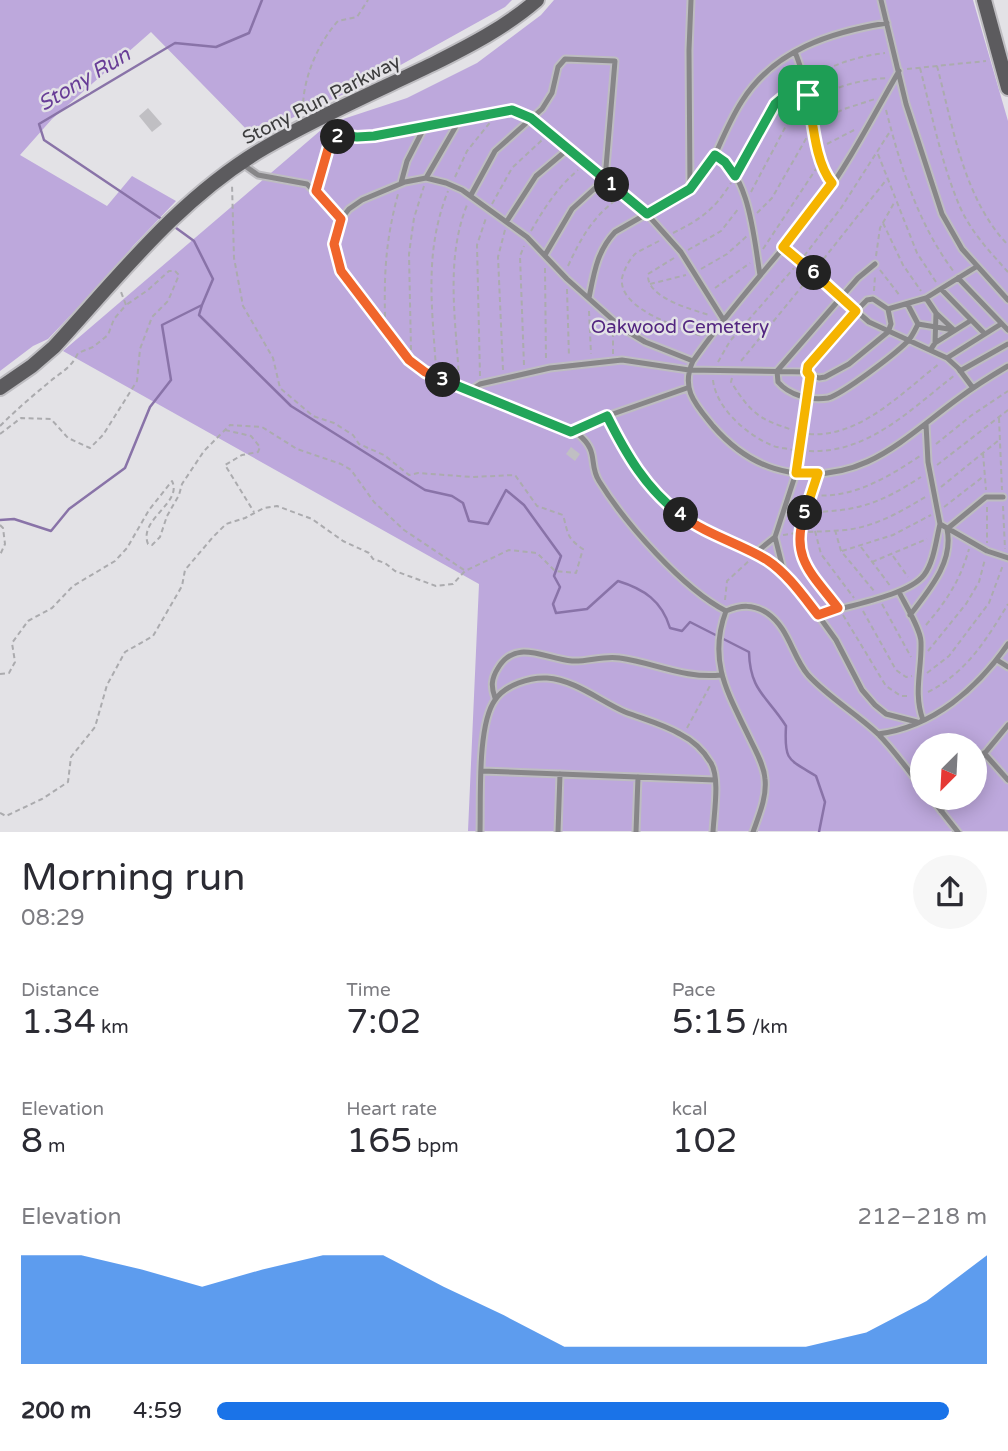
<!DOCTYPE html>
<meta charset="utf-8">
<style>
:root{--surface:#fff;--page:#f7f7f7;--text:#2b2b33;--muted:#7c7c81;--accent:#1a73e8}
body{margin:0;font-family:"Varela Round",sans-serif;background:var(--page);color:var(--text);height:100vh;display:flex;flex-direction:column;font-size:26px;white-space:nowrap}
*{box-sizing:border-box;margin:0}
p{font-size:23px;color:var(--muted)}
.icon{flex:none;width:38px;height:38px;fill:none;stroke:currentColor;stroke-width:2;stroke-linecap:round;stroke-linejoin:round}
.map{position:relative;height:832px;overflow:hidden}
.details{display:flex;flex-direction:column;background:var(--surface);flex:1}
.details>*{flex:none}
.needle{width:46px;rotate:204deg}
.buttons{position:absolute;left:910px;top:733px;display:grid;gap:14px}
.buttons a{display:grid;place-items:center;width:77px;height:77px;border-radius:50%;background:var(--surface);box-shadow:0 4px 18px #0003;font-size:35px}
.pin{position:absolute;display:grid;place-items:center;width:60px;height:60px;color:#fff;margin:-30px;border-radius:14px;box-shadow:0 4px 10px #0006}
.km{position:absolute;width:35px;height:35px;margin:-18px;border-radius:50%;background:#222;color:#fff;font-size:19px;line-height:35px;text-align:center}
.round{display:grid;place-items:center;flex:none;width:74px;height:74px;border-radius:37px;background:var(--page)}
.overview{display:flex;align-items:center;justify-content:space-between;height:119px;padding:0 21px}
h1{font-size:38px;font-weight:600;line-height:52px}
.metrics{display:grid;grid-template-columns:repeat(3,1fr);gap:10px;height:119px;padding:7px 21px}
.metrics div{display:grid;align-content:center}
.metrics b{font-size:35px;font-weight:600}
.metrics small{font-size:19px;font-weight:400}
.metrics p{font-size:19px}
.chart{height:196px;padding:14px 21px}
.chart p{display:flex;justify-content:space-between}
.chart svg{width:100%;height:126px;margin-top:7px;fill:var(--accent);opacity:.7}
ul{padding:0 21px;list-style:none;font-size:23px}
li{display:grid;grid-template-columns:112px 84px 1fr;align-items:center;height:52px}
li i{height:18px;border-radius:9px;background:var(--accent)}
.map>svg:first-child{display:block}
.green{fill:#bda8dc;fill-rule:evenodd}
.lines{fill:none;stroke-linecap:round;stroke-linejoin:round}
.stream{stroke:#8973a8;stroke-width:2.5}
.building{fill:#c0bfc3}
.lane-casing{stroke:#bebdc1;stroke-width:9}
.secondary-casing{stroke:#bebdc1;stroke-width:18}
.path{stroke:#ababae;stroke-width:2;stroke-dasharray:5 3.5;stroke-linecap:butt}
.lane{stroke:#878688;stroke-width:5}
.secondary{stroke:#5c5b5e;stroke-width:14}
.split-1-casing{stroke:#fff;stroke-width:14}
.split-2-casing{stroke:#fff;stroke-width:14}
.split-3-casing{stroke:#fff;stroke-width:14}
.split-4-casing{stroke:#fff;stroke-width:14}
.split-5-casing{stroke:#fff;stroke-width:14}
.split-6-casing{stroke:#fff;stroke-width:14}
.split-7-casing{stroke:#fff;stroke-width:14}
.split-1{stroke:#22a559;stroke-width:9}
.split-2{stroke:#22a559;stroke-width:9}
.split-3{stroke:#f0652b;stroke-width:9}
.split-4{stroke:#22a559;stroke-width:9}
.split-5{stroke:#f0652b;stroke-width:9}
.split-6{stroke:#f5b400;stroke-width:9}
.split-7{stroke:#f5b400;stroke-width:9}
.labels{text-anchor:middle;stroke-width:5;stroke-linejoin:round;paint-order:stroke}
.street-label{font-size:19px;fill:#3c3c3d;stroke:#e3e2e6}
.park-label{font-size:19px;fill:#532680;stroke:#e3e2e6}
.water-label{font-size:21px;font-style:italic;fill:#683d97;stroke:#e3e2e6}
</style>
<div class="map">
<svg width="1008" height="832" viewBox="0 0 1008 832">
<rect width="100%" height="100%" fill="#e3e2e6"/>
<path class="green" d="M0,0H512L505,7L370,82L253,136L151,32L52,119L20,155L107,206L132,176L176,201L133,246L112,272L48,339L33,346L0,371Z
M554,0H973L1008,121V831H468L479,584L63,351L328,124L407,98L477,63L541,15ZM922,746H975V798H922Z"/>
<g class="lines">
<path class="stream" d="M163,220L44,140L39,124L175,43L216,47L249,33L262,0
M202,305L199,315L291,406L425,490L452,496L463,503L469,521L488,524L506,490L524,505L561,556L554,576L560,587L553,604L556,613L587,609L618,581C644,589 662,601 670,628L682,631L690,622L749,652C750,691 767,696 786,726C784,761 788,759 816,776L825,802L819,832
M0,520L14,519L51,531L69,509L125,468L150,407L171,380L162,325L202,305L213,279L194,241L172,225"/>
</g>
<path class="building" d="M148,108L162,124L152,132L139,116Z
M571,447L580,454L575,461L566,454Z"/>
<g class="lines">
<g class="lane-casing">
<path id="lane" d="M881,0L906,104L942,214L962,249L1008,300
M795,52C804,74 809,97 814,121C818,142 818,166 832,183
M899,71C873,116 849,163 818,205C777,258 731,306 693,361C680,389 696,405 713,426C733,449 759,467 789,472C864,484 904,438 959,398C975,386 991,376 1008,366
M241,163L258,175L307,184L341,219
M426,178L459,121
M401,183L407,161L424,128
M690,189L689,50L691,0
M316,191L330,142L340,135C379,142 425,129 463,120C478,116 495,109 511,110C518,111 525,115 531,118L647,214L681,252L723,319
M471,195L495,151L542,109L552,93L558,67L565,59L615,61L605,179L572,209L545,255
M507,221L536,176L568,149
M783,247L869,322L947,358L958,368L973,388
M875,264L858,278L777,371L778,382C789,395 810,401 828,398C843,394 895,354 907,342C912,337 915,330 918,324L908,305
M760,275C754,240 750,173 715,155C723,137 731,118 742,101C774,50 831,32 887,23
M958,278L1008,330
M941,289L985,334
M589,298C594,273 597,251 615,232L690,189L715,155
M926,298L936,313L935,343
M873,299L888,309L891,324L888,332L849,364L825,377L819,378L808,374L810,362L856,311L867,300Z
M888,309L926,298L976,267
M936,313L954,330
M918,324L954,330
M931,349L935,343L970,321
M947,358L1001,324
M693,361L645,342L622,328L567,279L527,237L462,190L446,183L426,178L405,182L362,200L349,209L341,219L334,244L340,271L409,360L425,371L473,393L578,434C600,452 588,463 599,481C625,523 683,589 726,611
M960,371L1008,344
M810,375L796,473L775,537L784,573L818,615
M469,391L480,384L550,368L622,360L689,370L807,372
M607,416C630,464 659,507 707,533C733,547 761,554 784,573
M926,424L928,462L940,524L987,551L1008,558
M571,431L607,416L687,388
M754,554L775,537
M899,592C905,604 921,630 921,642C922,669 913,693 923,720
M910,615C929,590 954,562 947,529L986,497H1003
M997,660L1008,667
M495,698C491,687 491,679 498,668C516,638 545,659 572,661C588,662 604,655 620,658C655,663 685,679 721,675
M917,722L886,714L875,705L862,690L836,640L818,615C845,606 908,596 924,575C934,562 936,540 940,524
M878,734C933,727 977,689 1008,644
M984,753L1008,780
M975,765L1008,725
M482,771L715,780
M931,798L958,832
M941,811L951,798
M480,832C481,799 477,725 495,700C505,685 530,677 547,678C575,680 600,701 625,712C643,719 663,724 680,734C692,740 704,751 711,763C720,778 714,813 713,832
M558,832L560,774
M636,832L638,777
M753,832C759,815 767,797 765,779C764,765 756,752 750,739C729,695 707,662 726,611C741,605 753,604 767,613C789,628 792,656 808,675C829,698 856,713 878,734C894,750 908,770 922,788"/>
</g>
<g class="secondary-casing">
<path id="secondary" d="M984,0L1008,88
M0,388L32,366L54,347C119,276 181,196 266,147C319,116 377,91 433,64C469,46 506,27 537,0"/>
</g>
<path class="path" d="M937,66C953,126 963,198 1008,245
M920,68C932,114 941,163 960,207C971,232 990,252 1008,272
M907,69L986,61
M811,77C834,64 859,56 885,53
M816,99C838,85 861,80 887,78
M886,110C901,168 918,224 954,272
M303,111C302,81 317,44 338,21L357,17L368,0
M822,120L844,109L875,99
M827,144L856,129
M878,154L917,253L936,282
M739,169L775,104L798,86
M455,177L467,151L492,120
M751,192L788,122L803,109
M492,204L512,168L542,140
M757,213L772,198L807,137
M883,223L903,265L921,291
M531,231C545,207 557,188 578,170
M673,233C701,219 714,210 731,183
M659,241C652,245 642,249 635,254C629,260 624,270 622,278C618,309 679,327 701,336
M763,249L816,169
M688,250L721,231L739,208
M804,256L841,208L891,130
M876,256L880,228L894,203
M674,258L648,274C646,298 691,309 709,315
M568,266C581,238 592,218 617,199
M818,266L887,179
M545,268L546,361
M701,269L727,254L747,236
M880,270L900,296
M650,284L686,275
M715,288L750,263
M567,289L569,357
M874,291L875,276
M589,311L591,354
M385,317C384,271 386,239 398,194
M613,332V354
M411,350L409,254L414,218L424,186
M741,361L808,279
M718,362L730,341L794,268
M524,365L520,256L524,246
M436,369C432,305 424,252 448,191
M503,370L498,257L505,230
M480,376L477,245L486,218
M732,378L731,382C751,413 758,419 793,430
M459,379C456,321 445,260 467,205
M713,380C716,408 746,434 771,445C777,448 786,448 793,450
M999,418L1002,490
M0,426C15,411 31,397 47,384C59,373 71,369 78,353L93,347L108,335L114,319L126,305L121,292
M225,430L251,436L260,447L258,452L242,455L225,465L254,512
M0,434L21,418L51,419L68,438L90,448L103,435L137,381L140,349L152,317L168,301L179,275L175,271H169L148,290L126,305
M809,434C860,438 901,393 939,364
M936,444L972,415L1008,391
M809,451C868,454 911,409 955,375
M983,453L986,490
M937,465L1008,410
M815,481L798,532L804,564L833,602
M941,487L999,440
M813,495C853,499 888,477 920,456
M1003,506L1005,549
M944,507L984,476
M987,507V543
M806,512C856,512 879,504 921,477
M0,525L3,528L5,544L0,555
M835,530L841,551L874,591
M815,531L821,554L854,598
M783,535C804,531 824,532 845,530C875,527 902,511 927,496
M861,547L891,587
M842,551L893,535L931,515
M893,556L908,577
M872,562L927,539
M725,600L727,581L750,560
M882,604L911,657
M863,611L896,670L906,677L912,676
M843,615L886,686L901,696H909
M926,625C947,600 960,581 969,549
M928,651L966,604L979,582L985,559
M927,673L949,656L989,603L1003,565
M0,674L9,673L15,662L12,643L28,621L52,608L73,586L115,561L127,548L149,510L172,481C183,503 138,519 148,544L152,545L160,537L167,516L179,495L182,484L204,451L230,425L262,427L297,449L341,464L351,470L374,502L404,530L464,570
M928,692C966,673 987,639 1008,604
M687,728L711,684
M0,813L6,816L42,799L68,782L71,757L95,727L107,685L125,652L153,636L182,586L185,570L213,537L226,524L245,518L264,508L277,506L312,519L343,541L369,553L373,559L385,563L395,571L436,586L453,584L465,571L509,550L537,553L555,571L576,573L583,549C566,538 568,532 563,515L537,506L515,475L472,477L418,473L409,475L384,455L359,444L353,435L334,423L313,416L280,388L273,358L243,306L234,258L232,184"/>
<use href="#lane" class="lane"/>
<use href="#secondary" class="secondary"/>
</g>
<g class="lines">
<g class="split-1-casing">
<path id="split-1" d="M612,185L647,214L690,189L715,155L725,162L735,176L775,104L804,80L808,95"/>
</g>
<g class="split-2-casing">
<path id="split-2" d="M338,137L340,135L357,137L374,136L512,110L531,118L612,185"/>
</g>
<g class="split-3-casing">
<path id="split-3" d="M338,137L330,142L316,191L341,219L334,244L341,271L409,360L425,372L443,380"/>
</g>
<g class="split-4-casing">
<path id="split-4" d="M443,380L571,432L607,416C626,454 646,489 681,515"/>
</g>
<g class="split-5-casing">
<path id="split-5" d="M681,515C707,535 739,543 767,560C788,574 803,596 818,615L838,608C813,575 789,557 805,513"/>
</g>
<g class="split-6-casing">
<path id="split-6" d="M805,513L818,473H796L810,376L807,372L808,366L856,311L814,273"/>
</g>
<g class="split-7-casing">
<path id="split-7" d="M808,95C813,121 815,163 832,183L783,247L814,273"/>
</g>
<use href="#split-1" class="split-1"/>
<use href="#split-2" class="split-2"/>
<use href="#split-3" class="split-3"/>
<use href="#split-4" class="split-4"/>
<use href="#split-5" class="split-5"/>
<use href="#split-6" class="split-6"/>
<use href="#split-7" class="split-7"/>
</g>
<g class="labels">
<g class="street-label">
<text transform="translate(321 99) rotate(-27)" y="7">Stony Run Parkway</text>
</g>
<g class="park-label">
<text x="680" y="333">Oakwood Cemetery</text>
</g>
<g class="water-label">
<text transform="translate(84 79) rotate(-31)" y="7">Stony Run</text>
</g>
</g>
</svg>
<div class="buttons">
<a><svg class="needle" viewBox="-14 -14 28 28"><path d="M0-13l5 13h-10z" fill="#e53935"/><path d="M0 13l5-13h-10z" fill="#7c7c81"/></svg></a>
</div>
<div class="pin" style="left:808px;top:95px;background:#1e9e55"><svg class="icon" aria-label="arrive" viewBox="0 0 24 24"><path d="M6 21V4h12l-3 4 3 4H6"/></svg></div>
<b class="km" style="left:612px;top:185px">1</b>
<b class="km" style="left:338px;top:137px">2</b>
<b class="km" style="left:443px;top:380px">3</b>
<b class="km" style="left:681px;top:515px">4</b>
<b class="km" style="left:805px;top:513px">5</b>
<b class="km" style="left:814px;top:273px">6</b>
</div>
<section class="details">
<div class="overview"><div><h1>Morning run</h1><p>08:29</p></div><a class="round"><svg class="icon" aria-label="share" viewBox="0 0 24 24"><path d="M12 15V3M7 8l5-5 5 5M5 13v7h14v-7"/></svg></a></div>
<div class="metrics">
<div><p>Distance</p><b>1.34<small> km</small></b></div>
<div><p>Time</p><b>7:02</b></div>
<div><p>Pace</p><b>5:15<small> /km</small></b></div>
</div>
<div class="metrics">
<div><p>Elevation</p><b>8<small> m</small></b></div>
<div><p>Heart rate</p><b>165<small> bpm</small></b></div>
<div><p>kcal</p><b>102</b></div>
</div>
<div class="chart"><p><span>Elevation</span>212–218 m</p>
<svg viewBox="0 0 160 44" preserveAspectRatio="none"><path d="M0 44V6L10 6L20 11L30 17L40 11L50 6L60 6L70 17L80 27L90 38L100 38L110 38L120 38L130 38L140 33L150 22L160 6V44z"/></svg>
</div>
<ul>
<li><b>200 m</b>4:59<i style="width:95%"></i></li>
</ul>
</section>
